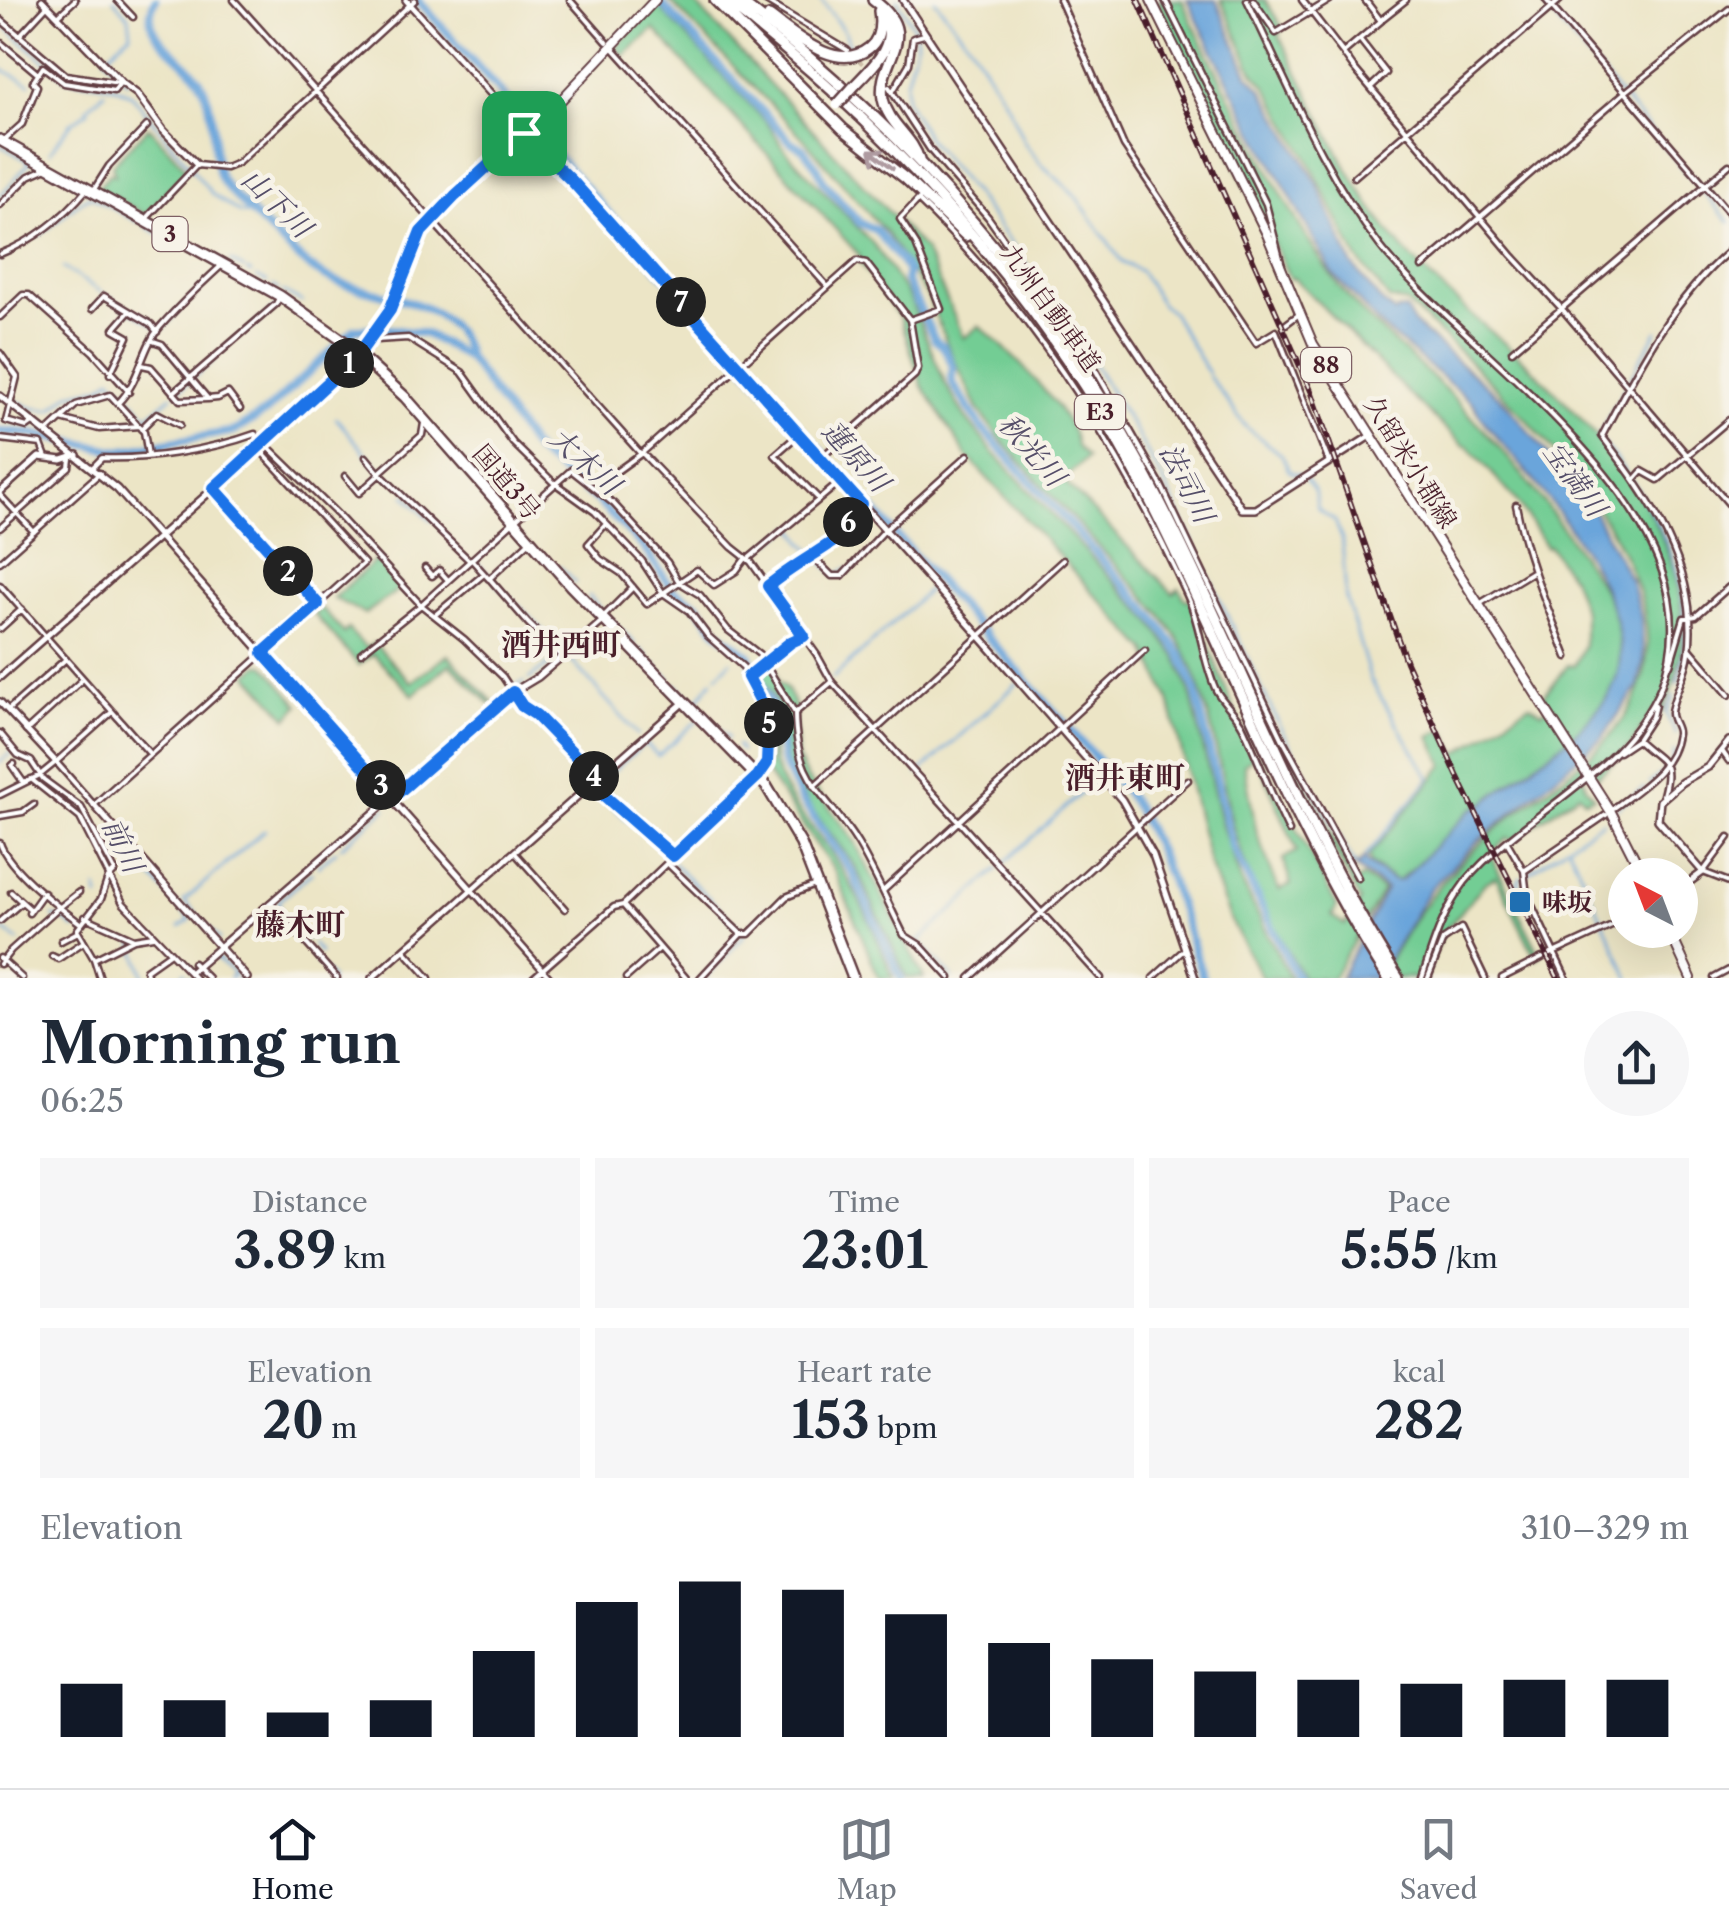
<!DOCTYPE html>
<meta charset="utf-8">
<style>
:root{--surface:#fff;--page:#f6f6f7;--text:#1f2937;--muted:#747a83;--line:#e0e1e3;--accent:#111827}
body{margin:0;font-family:"Libre Caslon Text","Noto Serif JP",serif;background:var(--page);color:var(--text);height:100vh;display:flex;flex-direction:column;font-size:38px;white-space:nowrap}
*{box-sizing:border-box;margin:0}
p{font-size:32px;color:var(--muted)}
.icon{flex:none;width:55px;height:55px;fill:none;stroke:currentColor;stroke-width:2;stroke-linecap:round;stroke-linejoin:round}
.map{position:relative;height:978px;overflow:hidden}
.sheet{display:flex;flex-direction:column;background:var(--surface);flex:1}
.sheet>*{flex:none}
.needle{width:65px;rotate:318deg}
.buttons{position:absolute;left:1608px;top:858px;display:grid;gap:20px}
.buttons a{display:grid;place-items:center;width:90px;height:90px;border-radius:50%;background:var(--surface);box-shadow:0 10px 40px #0002;font-size:50px}
.pin{position:absolute;display:grid;place-items:center;width:85px;height:85px;color:#fff;margin:-42px;border-radius:20px;box-shadow:0 5px 15px #0006}
.km{position:absolute;width:50px;height:50px;margin:-25px;border-radius:50%;background:#222;color:#fff;font-size:28px;line-height:50px;text-align:center}
.round{display:grid;place-items:center;flex:none;width:105px;height:105px;border-radius:52px;background:var(--page)}
.headline{display:flex;align-items:center;justify-content:space-between;height:170px;padding:0 40px}
h1{font-size:55px;font-weight:700;line-height:75px}
.metrics{display:grid;grid-template-columns:repeat(3,1fr);gap:15px;height:170px;padding:10px 40px}
.metrics div{display:grid;align-content:center;border-radius:0px;background:var(--page);text-align:center}
.metrics b{font-size:50px;font-weight:700}
.metrics small{font-size:28px;font-weight:400}
.metrics p{font-size:28px}
.chart{height:280px;padding:20px 40px}
.chart p{display:flex;justify-content:space-between}
.chart svg{width:100%;height:180px;margin-top:10px;stroke:var(--accent);stroke-width:6}
.tabs{display:flex;justify-content:space-around;align-items:center;height:140px;border-top:2px solid var(--line);background:var(--surface);font-size:28px;color:var(--muted)}
.tabs a{display:grid;justify-items:center;gap:5px}
.tabs .on{color:var(--accent)}
.map>svg:first-child{display:block}
.green{fill:#73cd94;stroke:#5e7660;stroke-width:2.5}
.water{fill:#6aa5db;stroke:#5a6283;stroke-width:2.5}
.lines{fill:none;stroke-linecap:round;stroke-linejoin:round}
.stream{stroke:#6aa5db;stroke-width:2.5}
.river{stroke:#6aa5db;stroke-width:8}
.minor-tunnel{stroke:#ccbda7;stroke-width:4;stroke-dasharray:4 2;stroke-linecap:butt}
.minor-casing{stroke:#623d42;stroke-width:9}
.tertiary-casing{stroke:#623d42;stroke-width:10}
.primary-casing{stroke:#623d42;stroke-width:12}
.trunk-casing{stroke:#623d42;stroke-width:14}
.motorway-casing{stroke:#623d42;stroke-width:14}
.minor{stroke:#fff;stroke-width:4}
.tertiary{stroke:#fff;stroke-width:5}
.primary{stroke:#fff;stroke-width:8}
.trunk{stroke:#fff;stroke-width:9}
.motorway{stroke:#fff;stroke-width:9}
.rail-casing{stroke:#4a1f2b;stroke-width:6}
.rail{stroke:#f7f3e8;stroke-width:2.5;stroke-dasharray:8;stroke-linecap:butt}
.motorway-bridge-casing{stroke:#623d42;stroke-width:14;stroke-linecap:butt}
.motorway-bridge{stroke:#fff;stroke-width:9}
.oneway{stroke:#ae9aa0}
.route-casing{stroke:#fff;stroke-width:20}
.route{stroke:#1a73e8;stroke-width:12}
.poi-dot{fill:#1f6fb2;stroke:#f7f3e8;stroke-width:4}
.labels{text-anchor:middle;stroke-width:9;stroke-linejoin:round;paint-order:stroke}
.shield{fill:#f7f3e8;stroke:#7e5f64;stroke-width:2.5}
.shield-label{font-size:22px;font-weight:bold;fill:#4a1f2b}
.street-label{font-size:25px;fill:#4a1f2b;stroke:#f7f3e8}
.poi-label{font-size:25px;font-weight:bold;fill:#4a1f2b;stroke:#f7f3e8;text-anchor:start}
.water-label{font-size:28px;font-style:italic;fill:#554e69;stroke:#f7f3e8}
.quarter-label{font-size:30px;font-weight:bold;fill:#4a1f2b;stroke:#f7f3e8}
</style>
<div class="map">
<svg width="1729" height="978" viewBox="0 0 1729 978">
<rect width="100%" height="100%" fill="#f7f3e8"/>
<filter id="ink" filterUnits="userSpaceOnUse"><feTurbulence type="fractalNoise" baseFrequency=".01" numOctaves="2"/><feDisplacementMap in="SourceGraphic" scale="20" xChannelSelector="R" yChannelSelector="G"/><feConvolveMatrix kernelMatrix="1 2 1 2 8 2 1 2 1" color-interpolation-filters="sRGB"/></filter>
<filter id="wash" filterUnits="userSpaceOnUse"><feTurbulence type="fractalNoise" baseFrequency=".0048" numOctaves="4" result="noise"/><feDisplacementMap in="SourceGraphic" scale="40" xChannelSelector="R" yChannelSelector="G"/><feGaussianBlur stdDeviation="2.25" result="paint"/><feColorMatrix in="noise" values="0 0 0 0 0 0 0 0 0 0 0 0 0 0 0 0 0 1.4 0 .05"/><feComposite in="paint" operator="in"/></filter>
<g filter="url(#wash)">
<rect width="100%" height="100%" fill="#ece5c6"/>
<path class="green" d="M669,0H692L925,251L964,338L979,326C1004,345 1075,415 1076,446L1087,458L1063,480L1173,593L1179,588L1185,599L1191,600L1253,758L1244,764L1257,834L1279,890L1291,884L1283,859L1297,851L1256,756L1258,753L1337,906L1332,916L1345,925L1360,901L1279,744L1283,743L1356,882L1363,877L1383,890L1333,978H1303C1276,930 1247,881 1233,827C1219,767 1212,708 1185,652C1169,618 1139,591 1114,563C1076,522 1038,481 1001,440L978,409L950,351L928,297L886,233L801,136Z
M1157,0H1182C1200,42 1222,81 1243,122C1270,173 1296,224 1329,272C1360,318 1407,352 1446,390C1498,442 1544,498 1584,560C1603,588 1628,624 1621,662C1611,725 1527,766 1482,805L1472,809L1467,818L1397,882L1371,864L1369,856L1444,765L1430,736L1444,729L1457,754L1530,704L1542,712L1548,707L1544,695L1568,665L1574,666L1584,645V612L1571,577L1549,546L1546,547L1519,504L1468,446H1464L1411,396L1294,278L1290,279Z
M1221,0H1265L1282,27L1279,36C1316,104 1345,179 1395,239C1432,284 1479,320 1522,359C1616,448 1729,576 1662,712H1653L1629,748L1597,777L1590,771L1583,775L1586,787L1594,797L1585,800L1579,793L1512,841L1508,838L1490,854L1540,955L1536,959L1496,877L1485,883L1441,936L1425,978H1380C1394,952 1410,924 1428,900C1445,876 1485,839 1508,819C1545,789 1588,764 1618,726C1728,590 1499,388 1407,303L1389,299L1357,258L1308,159L1266,86L1253,72Z
M657,5L768,124L786,151L875,246L910,299L945,383L965,417L992,451L1150,620L1177,658L1191,696L1222,826L1241,881L1290,978H1262L1231,921L1209,864L1169,700L1147,651L966,455L922,385L900,318L861,264L859,255L654,29L623,56L616,47Z
M149,127L184,166L185,171L146,215L98,188L110,173L115,175L112,165Z
M376,560L401,588L365,614L333,598Z
M321,608L344,633L348,629L366,648L374,643L411,682L448,655L494,703L491,705L450,664L413,695L373,654L359,665L314,614Z
M770,662L776,671L778,682L786,688L796,707L794,713L798,760L806,776L854,840L924,978H907L855,866L810,807L791,775L786,761L781,711L763,679V668Z
M259,665H265L299,705L288,718L248,674Z
M770,717C774,735 770,753 776,770C789,807 816,828 836,860C859,895 878,938 893,978H879L834,870L765,771L769,764Z"/>
<path class="water" d="M1187,0H1216L1249,76L1262,89L1317,183L1352,264L1379,299L1395,313L1397,310L1406,309L1413,323L1503,400L1592,508L1631,581L1641,617L1644,660L1638,687L1602,738L1477,842L1430,889L1377,978H1340L1386,889L1352,865L1359,864L1365,857L1367,863L1394,881L1401,880L1472,809L1482,805C1522,770 1574,744 1605,700C1657,630 1560,511 1514,457C1498,437 1484,426 1473,403L1382,327L1333,274L1250,124Z"/>
<g class="lines">
<path class="stream" d="M114,0L129,17L131,33L105,57L127,82
M821,0L846,34L850,49
M897,0L915,29L917,42L906,81V100L928,139L975,195L1060,310L1134,429L1166,486L1280,727L1355,866
M935,0L972,47L1009,108L1024,142L1041,164L1074,194L1123,263L1140,271L1162,305L1172,313L1208,373
M1539,0L1729,222
M0,23L67,79L113,86L132,95L213,195L240,213L252,214
M0,68L30,84
M0,145L30,162L0,196
M50,152L71,123L89,111L87,108L105,92
M145,226L183,247
M39,236C54,225 77,201 90,196L138,222
M230,261L244,269
M63,268L157,327
M248,271L251,273
M257,277L267,282
M273,286L278,289
M283,292L302,302
M165,327L180,309
M250,330L280,303
M1209,376L1246,427L1282,455L1289,471L1300,475
M194,377L214,360
M1628,382L1657,331
M117,384L125,392
M1625,387L1598,437C1659,512 1703,585 1678,683
M177,392L190,381
M129,396L148,416L172,396
M16,401L32,408L51,410L70,394L101,387L111,378L115,383
M336,418L379,469
M1306,479L1314,490L1318,509L1335,521L1342,539L1346,598L1371,681L1430,778L1365,857
M405,495L431,521
M771,542L794,526L803,542L815,553
M818,557L836,575L846,569
M475,561L489,575
M560,567L575,583
M496,583L564,652
M589,596L604,613
M608,617L618,627
M621,630L635,644
M640,649L648,657
M568,657L638,735
M817,661L827,684
M655,664L659,668
M662,672L670,679
M717,676L731,661
M833,678L932,587
M529,679L552,662
M712,681L695,704L722,732
M675,684L692,701
M515,687L524,682
M1674,696L1666,713L1676,734
M725,734L728,738
M737,746L741,751
M0,762L10,753
M612,772L645,743L658,756L697,721
M918,774L1017,684
M1650,783L1670,766L1674,751
M597,785L607,777
M593,790L634,825
M1617,808L1644,788
M1603,821L1568,845L1629,978
M113,833L190,920L180,927
M655,843L669,857
M341,847L386,808
M673,863L743,931V937L705,978
M1002,865L1099,777
M318,866L336,851
M1527,874L1566,846
M1521,877L1518,882L1525,897
M97,888L99,897
M281,909L278,902L312,872
M286,915L307,939
M53,917L65,920L75,929
M0,928L19,941
M219,939L184,901L265,830
M133,942L145,978
M312,944L320,953
M215,957L234,973L230,978
M314,959L331,978
M190,976L192,978
M238,977L239,978
M179,978L185,972
M953,978L919,941L998,869"/>
<path class="river" d="M155,0C136,36 182,53 199,79C218,111 210,142 219,175C222,188 301,262 316,271C361,302 453,288 468,358
M418,0L1126,792C1164,849 1182,913 1203,978
M658,0L791,142L803,149L817,167L824,182L860,223L876,230L908,271L906,281L935,340L943,346L953,366L952,382L981,427L1153,616L1181,655L1196,693L1232,846L1297,978
M0,431L27,433L119,451L235,431L267,411L355,329L382,328L426,334L468,358L537,453L595,499L644,548L673,590L697,604L717,631L749,655L777,718L783,763L801,799L852,872L901,978"/>
</g>
</g>
<g filter="url(#ink)">
<g class="lines">
<path class="minor-tunnel" d="M855,57L881,80
M996,274L1014,261"/>
<g class="minor-casing">
<path id="minor" d="M117,0L133,17
M234,0L641,454
M570,0L607,42
M764,0L847,50
M1060,0L1124,146L1256,343L1276,331L1329,462
M1165,0L1266,204L1282,266
M1247,0C1288,84 1323,172 1380,246C1467,357 1729,514 1661,686C1624,775 1524,811 1465,882C1443,911 1433,944 1422,978
M1253,0L1276,33L1330,0
M1302,0L1343,53
M1365,0L1381,21L1343,53L1353,67L1512,255L1562,309L1729,504
M1546,0L1729,213
M59,15L75,0
M0,19L66,75L119,83
M1382,19L1406,0
M19,36L47,6
M1361,41L1386,73L1372,86
M0,42L38,74
M614,49L828,287
M889,87L931,151L988,217L1095,369L1161,485L1282,738L1358,878
M893,91L909,64L913,38L924,35
M3,141L22,124L37,86L33,82L43,67L64,83L114,91L120,83
M1354,177L1560,0
M93,191L109,166L147,126
M918,200C1034,311 1120,449 1187,595C1201,625 1202,660 1216,690C1223,703 1236,713 1243,727C1259,761 1272,797 1289,831
M0,205L29,176L47,168
M145,220L197,165L226,168L238,163L415,0
M0,254C35,240 63,218 87,189
M1422,267L1623,94L1729,9
M92,309L104,296L151,324L157,332
M0,317L23,295H29L93,352L129,392
M1286,324L1298,315
M372,338L376,340L408,338L462,372L513,443L556,485
M1512,351L1729,165
M0,353L17,377L6,421L27,427L34,422
M142,365L151,367L180,400L208,399L162,344L153,341
M110,374L128,337L114,329L129,312
M173,393L276,304L280,296
M208,399L218,398L228,393L240,409
M118,403C140,382 141,349 160,327C181,303 198,287 221,266
M61,419L99,429L139,426
M141,429L157,413L180,425
M47,432L76,405L110,395L144,432L148,455
M799,434L775,455L819,499
M0,439L41,444L46,457
M642,453L732,547L751,562L817,655L832,682L1101,978
M366,457L379,473L422,435L424,423
M822,457L915,375L918,368L910,320
M93,467L102,458C148,460 211,450 255,434L337,514L421,605L464,639L503,677L522,706L536,715L596,778
M379,473L469,560
M345,476L359,493L380,474
M1635,479L1642,471L1658,480L1729,420
M556,484L595,512L642,561L663,593L689,611L708,636L743,667L769,717L767,763L760,774
M595,487L642,453L857,261L866,263L910,320L941,309L916,244L900,219L919,199
M215,488L318,605
M0,495L34,532
M1516,505C1527,561 1547,605 1567,657
M606,524L588,544L600,559L621,573L647,604L697,570L714,585L736,571L745,559
M0,528L69,467L70,459
M814,557L852,528L847,517L861,503
M471,559L489,579L530,541
M748,559L840,482
M0,562L100,473
M425,568L432,576L439,570L448,580
M489,578L528,623L563,657
M0,585L150,754
M768,586L808,556H812L832,576H842L885,530L968,455
M1481,603L1532,572
M435,615L484,574
M602,618L633,587
M0,629L22,609
M1690,649L1729,695
M361,653L421,605L571,470L614,504L667,562L679,582L700,595L728,630L759,654L795,713
M1670,665L1684,618L1696,616L1729,587
M748,677L791,642L804,637
M832,682L795,713C796,785 825,790 858,844C875,873 889,905 904,935L920,945L950,978
M9,709L66,659
M112,712L56,762L94,805L364,563L259,449
M26,731L82,680
M0,733L18,755L31,761L43,779L81,807L115,871L108,878L101,899L77,930L94,959L100,978
M1637,740L1652,717L1655,705
M1722,751L1729,761
M1619,752L1637,740C1661,763 1673,759 1663,795
M14,764L12,766L24,783
M31,779L80,818L123,903L195,978
M814,786L1063,560
M0,795L40,775L56,762
M1614,808C1640,788 1673,769 1677,734C1678,726 1670,720 1671,712C1673,695 1687,673 1689,653C1700,569 1650,499 1602,436C1637,369 1671,301 1729,251
M0,816L23,812L34,804
M1729,837L1703,872L1729,882
M1507,842L1524,871
M0,843C9,870 57,906 80,923
M515,853L565,909
M667,863L741,934H749L786,897L815,885
M471,889L550,978
M883,891L1145,650
M11,892L31,910
M270,903L337,978
M623,905L686,978
M60,907L79,892
M29,913L44,892
M85,917L134,939
M0,921L22,902
M61,941L78,932
M404,950L429,978
M1551,954L1625,920
M52,956L58,959L82,943
M0,958L22,978
M94,959L134,939L153,936
M193,963L208,978
M0,964L11,950L58,908
M148,978L146,970L170,953
M533,978L614,907L623,905L669,861
M626,978L660,948
M700,978L741,934
M970,978L1188,780
M1153,978L1185,949
M1428,978L1443,940L1461,928L1485,978
M1502,978L1542,958
M1566,978L1527,895L1524,871L1606,815
M1714,978L1729,970"/>
</g>
<g class="tertiary-casing">
<path id="tertiary" d="M42,0L122,83L137,94L163,130L197,165
M406,0C646,266 889,528 1122,800L1153,855L1195,978
M903,0L1242,509H1256L1370,436
M0,396L117,489L471,889
M0,492L39,457L62,460L77,455
M0,677L264,444L358,355
M0,702L56,762
M591,784L673,856L756,778
M94,805L247,978
M1680,889L1703,872L1658,820L1660,801L1682,782L1708,767L1729,741
M191,972L513,692L538,677L603,621
M372,978L684,702"/>
</g>
<g class="primary-casing">
<path id="primary" d="M1151,0L1266,232L1313,344L1611,812L1643,875
M358,355L390,309L412,249L431,220L562,99L655,0
M1669,930L1691,978"/>
</g>
<g class="trunk-casing">
<path id="trunk" d="M0,140L280,296L346,343L405,397L570,585L767,787L801,844L853,978"/>
</g>
<g class="motorway-casing">
<path id="motorway" d="M715,0L843,129L906,179L966,236
M724,0C898,134 1048,301 1148,497C1230,657 1290,826 1388,978
M738,0C911,131 1055,299 1155,492C1239,653 1300,825 1398,978
M873,0C924,37 876,59 883,99C888,124 913,137 919,160
M769,16C794,34 837,74 869,48C881,39 881,24 879,11
M855,85C874,65 896,47 886,18"/>
</g>
<use href="#minor" class="minor"/>
<use href="#tertiary" class="tertiary"/>
<use href="#primary" class="primary"/>
<use href="#trunk" class="trunk"/>
<use href="#motorway" class="motorway"/>
<g class="rail-casing">
<path id="rail" d="M1138,0L1312,393L1406,662L1457,775L1558,978"/>
</g>
<use href="#rail" class="rail"/>
<g class="motorway-bridge-casing">
<path id="motorway-bridge" d="M837,105L855,85"/>
</g>
<use href="#motorway-bridge" class="motorway-bridge"/>
</g>
<defs><path id="oneway-shaft" d="M-6 0H5M1.5-3L5.5 0L1.5 3" fill="none" stroke-width="1.6" stroke-linecap="round" stroke-linejoin="round" transform="scale(2.5)"/></defs>
<use class="oneway" href="#oneway-shaft" transform="translate(881 159) rotate(-142)"/>
</g>
<g class="lines" filter="url(#ink)">
<g class="route-casing">
<path id="route" d="M524,133L573,182L861,504L847,517L852,528C824,550 796,563 768,586L804,636L791,642L748,677L769,717L767,763L758,776L673,856L591,784L597,778L536,715L522,706L513,692L392,798L263,653L318,604L214,488L358,355L390,310L421,232L455,196Z"/>
</g>
<use href="#route" class="route"/>
</g>
<rect class="poi-dot" x="1508" y="890" width="24" height="24" rx="5"/>
<g class="labels">
<g class="shield">
<rect x="152.5" y="217" width="35" height="34" rx="8"/>
<rect x="1301" y="348" width="50" height="34" rx="8"/>
<rect x="1075" y="395" width="50" height="34" rx="8"/>
</g>
<g class="shield-label">
<text x="170" y="242">3</text>
<text x="1326" y="373">88</text>
<text x="1100" y="420">E3</text>
</g>
<g class="street-label">
<text transform="translate(1051 308) rotate(54)" y="9">九州自動車道</text>
<text transform="translate(1411 462) rotate(58)" y="9">久留米小郡線</text>
<text transform="translate(507 482) rotate(50)" y="9">国道3号</text>
</g>
<g class="poi-label">
<text x="1542" y="911">味坂</text>
</g>
<g class="water-label">
<text transform="translate(277 203) rotate(44)" y="10">山下川</text>
<text transform="translate(1032 450) rotate(49)" y="10">秋光川</text>
<text transform="translate(856 456) rotate(48)" y="10">蓮原川</text>
<text transform="translate(585 461) rotate(42)" y="10">大木川</text>
<text transform="translate(1575 479) rotate(54)" y="10">宝満川</text>
<text transform="translate(1187 483) rotate(63)" y="10">法司川</text>
<text transform="translate(123 845) rotate(64)" y="10">前川</text>
</g>
<g class="quarter-label">
<text x="561" y="655">酒井西町</text>
<text x="1125" y="788">酒井東町</text>
<text x="300" y="935">藤木町</text>
</g>
</g>
</svg>
<div class="buttons">
<a><svg class="needle" viewBox="-14 -14 28 28"><path d="M0-13l5 13h-10z" fill="#e53935"/><path d="M0 13l5-13h-10z" fill="#747a83"/></svg></a>
</div>
<div class="pin" style="left:524px;top:133px;background:#1e9e55"><svg class="icon" aria-label="arrive" viewBox="0 0 24 24"><path d="M6 21V4h12l-3 4 3 4H6"/></svg></div>
<b class="km" style="left:349px;top:363px">1</b>
<b class="km" style="left:288px;top:571px">2</b>
<b class="km" style="left:381px;top:785px">3</b>
<b class="km" style="left:594px;top:776px">4</b>
<b class="km" style="left:769px;top:723px">5</b>
<b class="km" style="left:848px;top:522px">6</b>
<b class="km" style="left:681px;top:302px">7</b>
</div>
<section class="sheet">
<div class="headline"><div><h1>Morning run</h1><p>06:25</p></div><a class="round"><svg class="icon" aria-label="share" viewBox="0 0 24 24"><path d="M12 15V3M7 8l5-5 5 5M5 13v7h14v-7"/></svg></a></div>
<div class="metrics">
<div><p>Distance</p><b>3.89<small> km</small></b></div>
<div><p>Time</p><b>23:01</b></div>
<div><p>Pace</p><b>5:55<small> /km</small></b></div>
</div>
<div class="metrics">
<div><p>Elevation</p><b>20<small> m</small></b></div>
<div><p>Heart rate</p><b>153<small> bpm</small></b></div>
<div><p>kcal</p><b>282</b></div>
</div>
<div class="chart"><p><span>Elevation</span>310–329 m</p>
<svg viewBox="0 0 160 44" preserveAspectRatio="none"><path d="M5 44V31M15 44V35M25 44V38M35 44V35M45 44V23M55 44V11M65 44V6M75 44V8M85 44V14M95 44V21M105 44V25M115 44V28M125 44V30M135 44V31M145 44V30M155 44V30"/></svg>
</div>
</section>
<nav class="tabs">
<a class="on"><svg class="icon" aria-label="home" viewBox="0 0 24 24"><path d="M3 11l9-7 9 7M6 9v11h12V9"/></svg>Home</a>
<a><svg class="icon" aria-label="map" viewBox="0 0 24 24"><path d="M3 6l6-2 6 2 6-2v14l-6 2-6-2-6 2zM9 4v14M15 6v14"/></svg>Map</a>
<a><svg class="icon" aria-label="saved" viewBox="0 0 24 24"><path d="M7 4h10v16l-5-4-5 4z"/></svg>Saved</a>
</nav>
